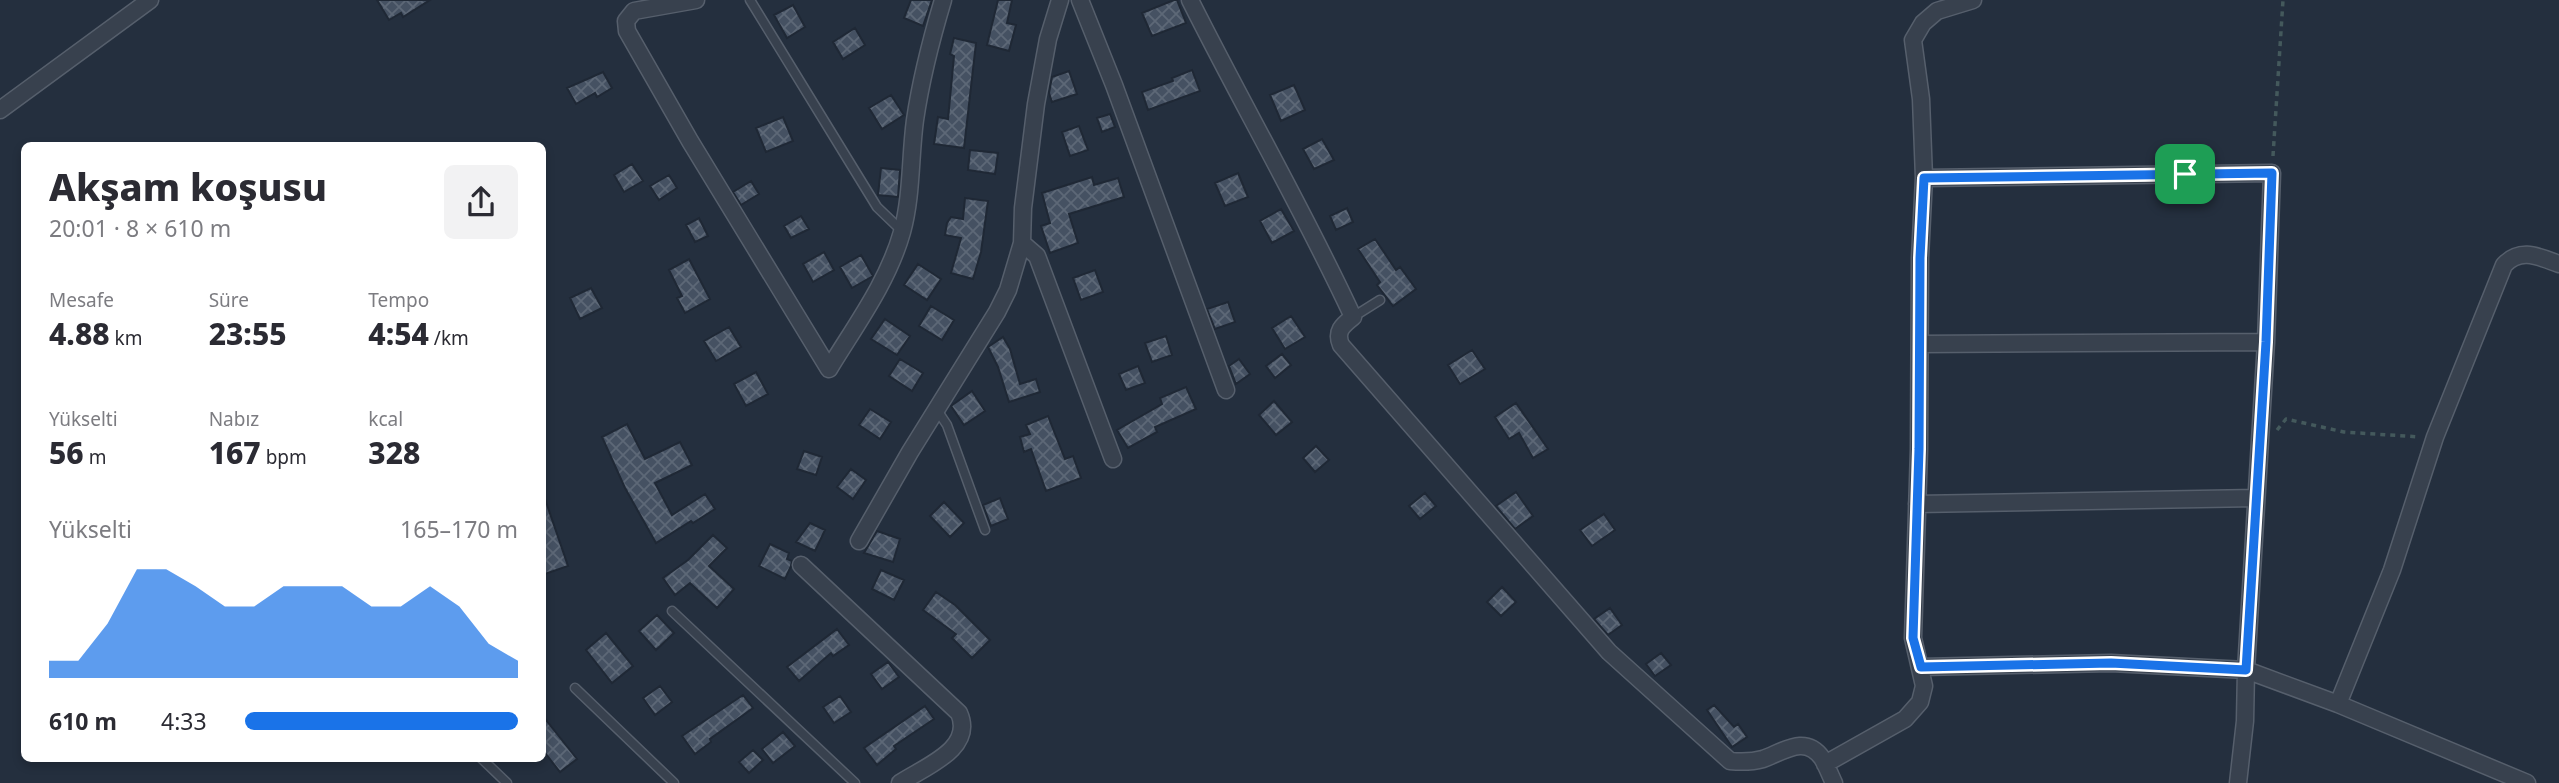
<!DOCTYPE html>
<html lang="tr">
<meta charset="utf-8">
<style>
:root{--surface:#fff;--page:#f2f2f3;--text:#2b2b33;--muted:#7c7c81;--accent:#1a73e8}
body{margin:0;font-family:"Noto Sans",sans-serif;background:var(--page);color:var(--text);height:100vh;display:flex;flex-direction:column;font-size:26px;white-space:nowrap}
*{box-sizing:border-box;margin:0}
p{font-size:23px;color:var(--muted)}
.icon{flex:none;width:38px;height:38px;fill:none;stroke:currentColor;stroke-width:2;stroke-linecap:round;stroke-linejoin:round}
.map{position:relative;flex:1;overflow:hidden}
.details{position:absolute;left:21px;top:142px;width:525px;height:620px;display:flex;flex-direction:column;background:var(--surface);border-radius:10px;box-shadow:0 4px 10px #0003}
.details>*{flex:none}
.pin{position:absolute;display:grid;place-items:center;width:60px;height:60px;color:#fff;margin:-30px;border-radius:14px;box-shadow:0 4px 10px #0006}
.round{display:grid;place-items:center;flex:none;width:74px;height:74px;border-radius:10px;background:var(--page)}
.overview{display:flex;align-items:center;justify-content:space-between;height:119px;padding:0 28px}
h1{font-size:38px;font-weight:800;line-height:52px}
.figures{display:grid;grid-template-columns:repeat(3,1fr);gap:10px;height:119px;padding:7px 28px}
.figures div{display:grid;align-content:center}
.figures b{font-size:30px;font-weight:800}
.figures small{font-size:19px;font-weight:400}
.figures p{font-size:19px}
.chart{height:196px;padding:14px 28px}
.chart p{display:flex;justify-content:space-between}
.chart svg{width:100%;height:126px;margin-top:7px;fill:var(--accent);opacity:.7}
ul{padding:0 28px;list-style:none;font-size:23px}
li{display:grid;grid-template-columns:112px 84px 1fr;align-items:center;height:52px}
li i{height:18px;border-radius:9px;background:var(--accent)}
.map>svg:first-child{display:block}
.building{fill:url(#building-cross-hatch);stroke:#1f2835;stroke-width:2}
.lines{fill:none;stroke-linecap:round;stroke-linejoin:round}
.service-casing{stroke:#565f6c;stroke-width:11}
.minor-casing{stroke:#565f6c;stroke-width:19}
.path{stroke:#44595c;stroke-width:3.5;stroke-dasharray:5 5;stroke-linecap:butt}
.service{stroke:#38414e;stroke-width:8}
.minor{stroke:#38414e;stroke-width:16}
.route-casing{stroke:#fff;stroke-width:14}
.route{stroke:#1a73e8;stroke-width:9}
</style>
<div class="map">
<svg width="2559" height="783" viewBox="0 0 2559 783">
<defs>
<pattern id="building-cross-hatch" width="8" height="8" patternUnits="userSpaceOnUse" patternTransform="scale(1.75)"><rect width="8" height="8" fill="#455162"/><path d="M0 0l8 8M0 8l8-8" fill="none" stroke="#5d6877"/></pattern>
</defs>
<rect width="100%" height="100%" fill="#242f3e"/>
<path class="building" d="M377,0H430L403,17L401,13L389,20Z
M911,0H932L923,26L904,18Z
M998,0H1012L1007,23L1016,25L1009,51L987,45Z
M1174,0H1177L1186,23L1152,36L1142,13Z
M793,5L805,27L787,38L774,15Z
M855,28L865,45L843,59L833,42Z
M954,38L976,43L964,148L934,144L938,117L948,119L954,56L950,54Z
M1192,70L1200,91L1148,110L1142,92L1173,81L1172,78Z
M1069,71L1077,94L1052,102L1049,93L1052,77Z
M603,72L612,88L597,97L595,93L576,104L567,88Z
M1294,85L1305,110L1281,121L1270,95Z
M891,95L904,115L882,129L869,108Z
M1110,114L1115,127L1102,132L1097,118Z
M783,117L793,141L766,152L756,128Z
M1079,126L1088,150L1070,156L1062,132Z
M1322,139L1334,160L1314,169L1303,149Z
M970,150L998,153L995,174L968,170Z
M632,164L643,181L624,192L614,175Z
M881,168L900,170L898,197L878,195Z
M1238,173L1248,197L1225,206L1215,183Z
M669,175L677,188L659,200L650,186Z
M1092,177L1094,185L1118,178L1124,197L1069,214L1078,243L1050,253L1041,226L1050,223L1042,193Z
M751,181L759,194L741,205L733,192Z
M965,198L988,201L981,252L973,279L951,273L961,238L945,235L947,223L951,217L963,219Z
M1347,208L1353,222L1336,230L1330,216Z
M1281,209L1294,231L1272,243L1260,221Z
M801,216L809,229L791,238L784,226Z
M699,218L708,236L695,242L686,225Z
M1375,239L1396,270L1400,267L1416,289L1393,306L1377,285L1380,282L1358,249Z
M824,252L834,270L813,282L803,264Z
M861,255L873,276L852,288L840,267Z
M689,259L710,299L685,313L677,298L682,296L669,270Z
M918,264L941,279L927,300L904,285Z
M1095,270L1103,292L1081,300L1073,278Z
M591,288L602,308L580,319L570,298Z
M1228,302L1235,322L1215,329L1207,309Z
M931,306L954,320L942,340L919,326Z
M1291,316L1305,337L1285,349L1272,328Z
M885,319L910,336L897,355L871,339Z
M729,327L741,347L716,361L704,341Z
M1166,336L1172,355L1152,362L1145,343Z
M1003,337L1010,349L1020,384L1036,379L1040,392L1009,402L998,367L988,347Z
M1472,350L1485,369L1460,384L1448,365Z
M1282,354L1291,365L1275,378L1266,366Z
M900,359L923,373L912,391L889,376Z
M1239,359L1250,374L1236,384L1229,366Z
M1138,366L1145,383L1126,390L1119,374Z
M756,372L768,394L746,406L734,384Z
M1186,387L1196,409L1155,427L1157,432L1128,448L1117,430L1162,404L1160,398Z
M972,391L985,411L964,425L951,406Z
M1274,401L1292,422L1276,435L1259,415Z
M1516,403L1548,449L1533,458L1519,433L1509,439L1495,417Z
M870,409L891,422L880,439L859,425Z
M1048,416L1065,459L1073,456L1081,478L1046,491L1031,449L1024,452L1020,437L1030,434L1026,425Z
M627,424L645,459L680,442L692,465L655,483L672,515L705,494L715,509L693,523L691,521L656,543L625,488L602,437Z
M1316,446L1329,460L1315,472L1303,458Z
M804,451L822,457L816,475L797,469Z
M851,469L866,480L853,499L837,487Z
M1516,492L1533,516L1515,529L1496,506Z
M1425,493L1436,506L1420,519L1409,506Z
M1000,498L1008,519L991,526L983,505Z
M542,499H545L568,566L545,574L542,566Z
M944,502L964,523L950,537L930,516Z
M1604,514L1615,530L1592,546L1580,530Z
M810,523L825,530L815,551L796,542Z
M877,531L900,539L893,562L864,553Z
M713,535L727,548L709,566L734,589L717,608L690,583L675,595L663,578L688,560Z
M770,544L789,553L787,559L792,561L791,566L785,579L759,566Z
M881,570L904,580L894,600L872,589Z
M1502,587L1516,602L1501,616L1487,602Z
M936,592L955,605L990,640L972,658L952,638L956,634L923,610Z
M1610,608L1622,625L1608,635L1594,619Z
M657,615L674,633L656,650L639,631Z
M837,629L849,645L833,656L831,653L799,681L787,667Z
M606,633L633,666L612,683L586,650Z
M1661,653L1671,665L1655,676L1646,664Z
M888,662L899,677L882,689L871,674Z
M660,686L672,702L655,715L643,698Z
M743,695L753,708L710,739L711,742L695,754L682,736Z
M840,696L851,712L834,723L823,707Z
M1714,705L1734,727L1738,724L1747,737L1732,747L1707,710Z
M925,706L934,719L894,746L896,749L877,765L864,748Z
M542,715L577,759L560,772L542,749Z
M783,732L795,746L773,763L762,749Z
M753,750L763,760L749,773L739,762Z"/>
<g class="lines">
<g class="service-casing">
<path id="service" d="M750,0L877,207L902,231
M1353,317L1380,300
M937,410L947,425L985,530
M672,611L855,783
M575,688L674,783
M481,758L507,783"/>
</g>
<g class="minor-casing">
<path id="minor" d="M696,0L634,11L626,21L627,31L690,141L829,369C855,326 888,282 902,232C912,196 910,157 915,120C921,79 931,40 943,0
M1080,0L1114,85L1226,390
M1190,0C1243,106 1303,209 1353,317C1343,325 1335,331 1341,345L1609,652L1730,761C1741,762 1752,762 1763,759C1783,752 1805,734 1822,758C1827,766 1830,775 1834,783
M0,110L150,0
M1924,178L2272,173L2266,342L2246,670L2245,721L2238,783
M1022,243L1037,256L1113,459
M1920,344L2266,342
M1917,504L2256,498
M859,541L910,452L997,312L1008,290L1022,243L1023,208L1036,104L1048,39L1060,0
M801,565L959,713C975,749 924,767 900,783
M1921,667L2111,663L2246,670L2338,704L2527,783
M2338,704L2392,570L2435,437L2504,265C2521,247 2539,257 2559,264
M1825,764L1905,719L1920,702L1924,686L1913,638L1919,449L1920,258L1924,178L1921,99L1913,40L1923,23L1937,11L1973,0"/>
</g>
<path class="path" d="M2273,156L2283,0
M2277,430L2286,419L2344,432L2420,437"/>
<use href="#service" class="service"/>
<use href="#minor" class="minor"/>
</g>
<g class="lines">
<g class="route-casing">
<path id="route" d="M2272,173L2266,342L2246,670L2111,663L1921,667L1913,638L1919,449L1920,258L1924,178Z"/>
</g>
<use href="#route" class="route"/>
</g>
</svg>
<div class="pin" style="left:2185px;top:174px;background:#1e9e55"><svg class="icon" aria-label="arrive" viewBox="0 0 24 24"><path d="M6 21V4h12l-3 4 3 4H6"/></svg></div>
<section class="details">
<div class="overview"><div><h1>Akşam koşusu</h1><p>20:01 · 8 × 610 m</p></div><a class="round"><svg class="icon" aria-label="share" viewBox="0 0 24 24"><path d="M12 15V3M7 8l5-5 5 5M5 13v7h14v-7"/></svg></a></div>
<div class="figures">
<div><p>Mesafe</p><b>4.88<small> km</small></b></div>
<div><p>Süre</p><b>23:55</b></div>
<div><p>Tempo</p><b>4:54<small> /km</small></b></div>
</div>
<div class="figures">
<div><p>Yükselti</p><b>56<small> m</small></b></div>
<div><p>Nabız</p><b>167<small> bpm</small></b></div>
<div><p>kcal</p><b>328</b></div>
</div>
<div class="chart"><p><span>Yükselti</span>165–170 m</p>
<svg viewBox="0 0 160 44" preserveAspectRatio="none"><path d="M0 44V38L10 38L20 25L30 6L40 6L50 12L60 19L70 19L80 12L90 12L100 12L110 19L120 19L130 12L140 19L150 32L160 38V44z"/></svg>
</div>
<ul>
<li><b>610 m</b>4:33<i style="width:100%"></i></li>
</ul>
</section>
</div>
